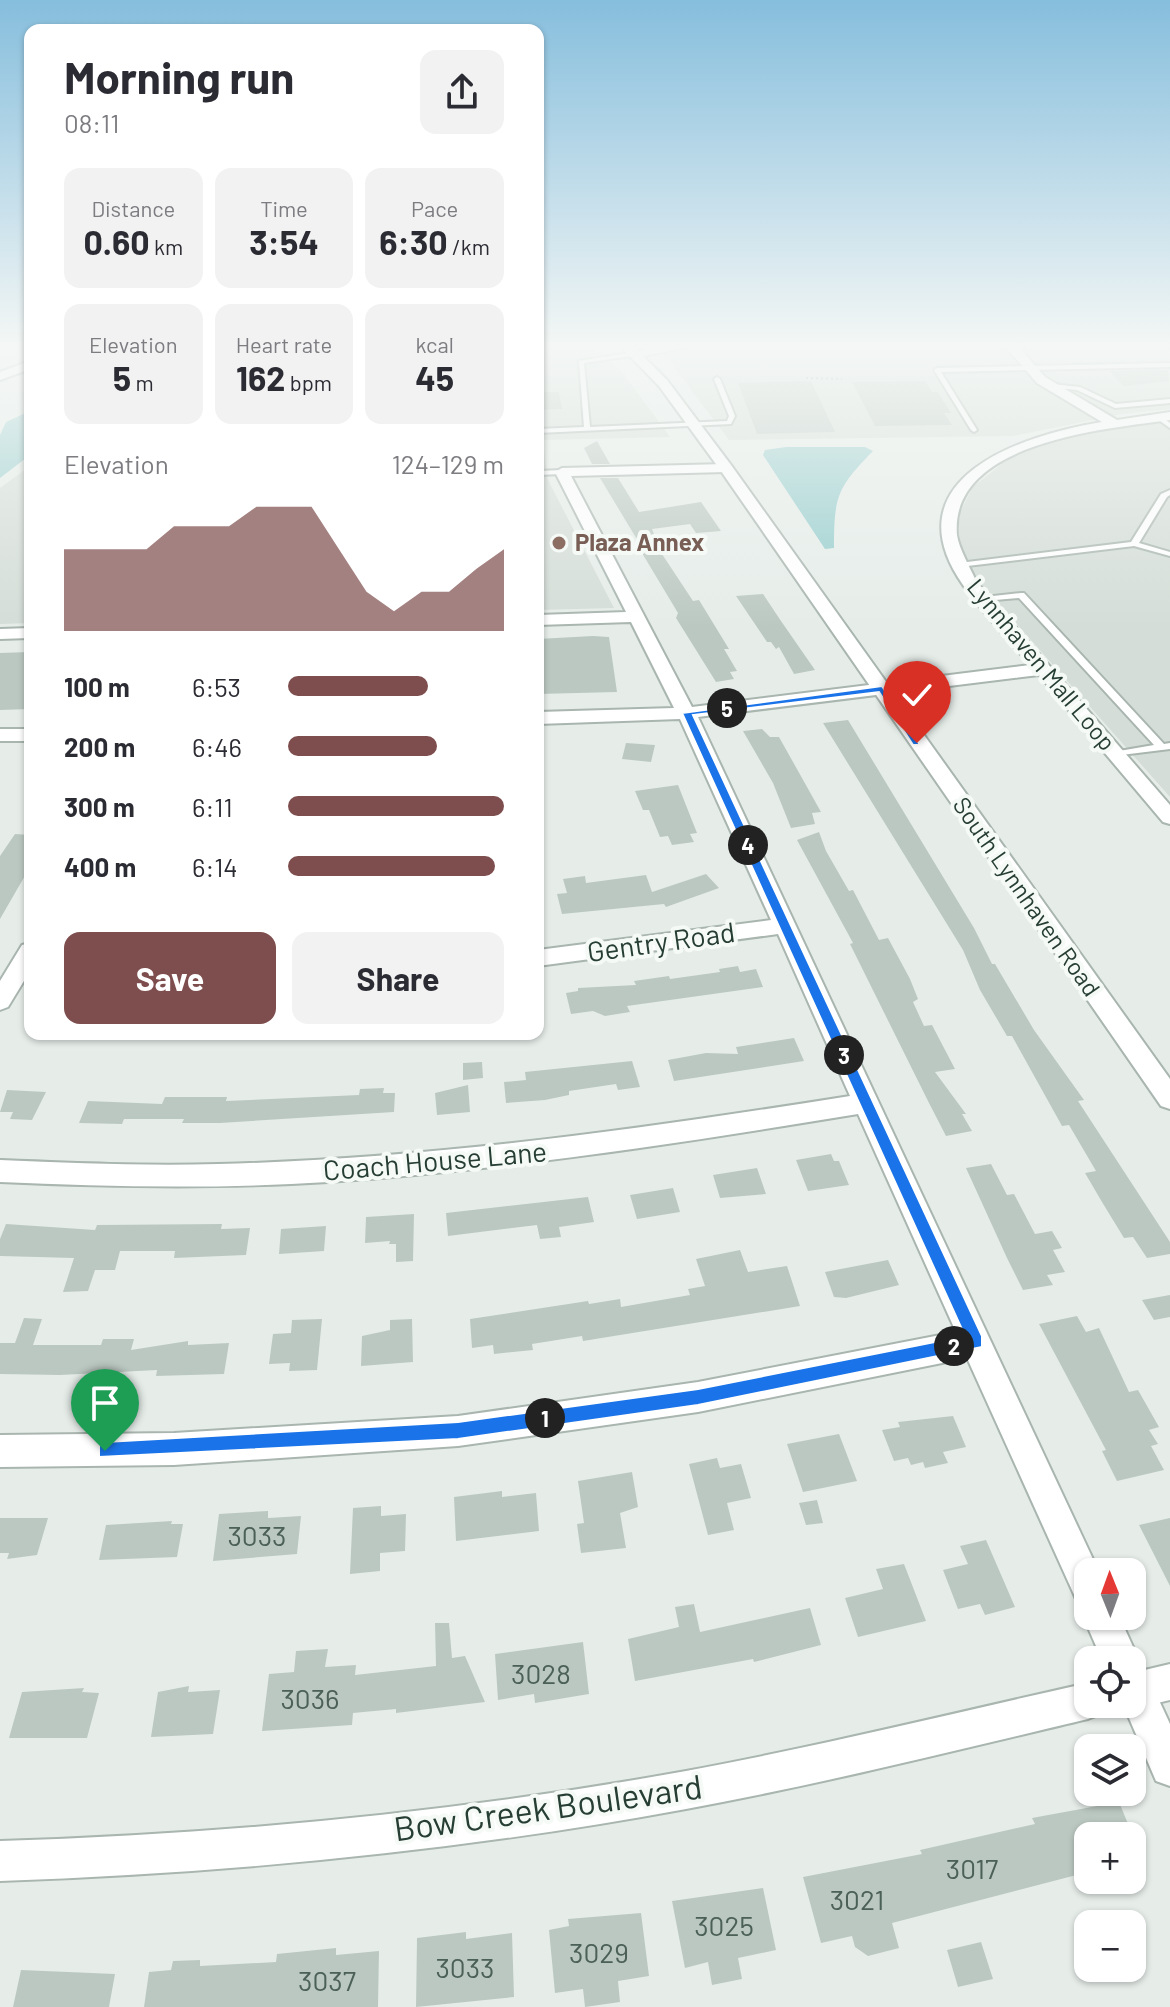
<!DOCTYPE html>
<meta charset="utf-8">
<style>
:root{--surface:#fff;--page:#f2f2f3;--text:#2b2b33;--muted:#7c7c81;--accent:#7e4d4d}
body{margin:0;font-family:Barlow,sans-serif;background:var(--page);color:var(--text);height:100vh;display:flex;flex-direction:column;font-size:30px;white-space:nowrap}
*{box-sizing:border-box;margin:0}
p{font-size:26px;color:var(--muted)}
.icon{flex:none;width:44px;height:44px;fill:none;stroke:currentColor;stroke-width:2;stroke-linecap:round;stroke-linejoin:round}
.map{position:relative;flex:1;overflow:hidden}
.drawer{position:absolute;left:24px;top:24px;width:520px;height:1016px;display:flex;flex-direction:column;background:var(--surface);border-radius:16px;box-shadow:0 2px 6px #0004}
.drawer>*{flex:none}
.needle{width:52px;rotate:359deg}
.fabs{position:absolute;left:1074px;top:1558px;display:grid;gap:16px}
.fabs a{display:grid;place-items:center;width:72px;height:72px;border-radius:16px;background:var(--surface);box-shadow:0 2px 6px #0004;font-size:40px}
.pin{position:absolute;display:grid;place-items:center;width:68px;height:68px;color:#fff;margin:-82px -34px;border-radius:50% 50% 50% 0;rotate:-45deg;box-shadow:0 0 8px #0007}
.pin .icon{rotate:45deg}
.km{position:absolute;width:40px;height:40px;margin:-20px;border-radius:50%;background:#222;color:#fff;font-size:22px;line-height:40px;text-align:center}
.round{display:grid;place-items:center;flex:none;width:84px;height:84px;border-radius:16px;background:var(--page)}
.overview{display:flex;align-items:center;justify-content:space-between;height:136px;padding:0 40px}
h1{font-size:44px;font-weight:700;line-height:60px}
.metrics{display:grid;grid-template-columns:repeat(3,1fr);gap:12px;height:136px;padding:8px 40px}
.metrics div{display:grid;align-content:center;border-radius:16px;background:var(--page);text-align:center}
.metrics b{font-size:34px;font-weight:700}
.metrics small{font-size:22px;font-weight:400}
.metrics p{font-size:22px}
.chart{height:224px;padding:16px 40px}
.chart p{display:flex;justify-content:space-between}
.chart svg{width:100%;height:144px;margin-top:8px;fill:var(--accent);opacity:.7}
.cta{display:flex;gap:16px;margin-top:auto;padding:16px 40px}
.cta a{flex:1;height:92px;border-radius:16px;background:var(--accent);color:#fff;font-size:32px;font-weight:700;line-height:92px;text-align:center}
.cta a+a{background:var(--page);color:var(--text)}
ul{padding:0 40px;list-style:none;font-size:26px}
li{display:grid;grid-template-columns:128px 96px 1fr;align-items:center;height:60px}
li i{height:20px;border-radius:10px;background:var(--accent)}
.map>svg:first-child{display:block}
.built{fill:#d4ddd7}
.water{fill:#94cccc}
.building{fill:#bbc8c1}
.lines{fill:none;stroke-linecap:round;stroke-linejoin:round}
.service-casing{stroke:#a9b5af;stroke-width:4}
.minor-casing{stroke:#a9b5af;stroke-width:4}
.tertiary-casing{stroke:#a9b5af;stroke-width:4}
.path{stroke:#89ae9c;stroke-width:2;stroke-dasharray:2 3;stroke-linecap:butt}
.service{fill:#fff;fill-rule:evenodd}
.minor{fill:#fff;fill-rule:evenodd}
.tertiary{fill:#fff;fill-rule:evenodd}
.route{fill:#1a73e8;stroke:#fff;stroke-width:2}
.education-dot{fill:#8d6e63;stroke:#f6faf7;stroke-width:3}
.labels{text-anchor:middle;stroke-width:8;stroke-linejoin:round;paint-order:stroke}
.far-education-label{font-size:24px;font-weight:bold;fill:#785e54;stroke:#f6faf7;text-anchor:start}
.far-street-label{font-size:24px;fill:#263e34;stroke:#f6faf7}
.street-label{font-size:28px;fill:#263e34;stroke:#f6faf7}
.near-number-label{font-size:28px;fill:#4b6057}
.near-street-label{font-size:34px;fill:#263e34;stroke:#f6faf7}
</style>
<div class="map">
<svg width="1170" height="2007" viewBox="0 0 1170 2007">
<rect width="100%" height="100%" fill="#e6ede9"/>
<path class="built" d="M538,347L596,348L623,373L670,437L543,440L547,478L614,608L538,610Z
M648,347H1170V409L1122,414L1013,436L729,440L667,358Z
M1170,419V797L976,578L960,549L958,516L973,487L1013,455L1057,439Z
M30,466V623L0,624V488Z"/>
<path class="water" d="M30,411V455L0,478V435L6,422Z
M786,447H865L873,451C837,488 834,496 834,548L825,549L763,455L765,450Z"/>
<path class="building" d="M1168,370L1169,381L1124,386L1109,371Z
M811,381L835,432L757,434L738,383Z
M925,381L932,392H938L951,413H944L952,425L875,426L852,382Z
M538,392H559L562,409L538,410Z
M597,441L610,464H592L584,448Z
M600,478H618L639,512L701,502L721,531L696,533L690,524L652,529L656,539L638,541Z
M660,551L693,601L699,600L729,649H724L737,671L730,672L734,679L716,682L676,618L678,613L642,553Z
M763,594L781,621L815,670L794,674L779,647L776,649L771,642H767L736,596Z
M593,636L609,637L617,692L538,694V639Z
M30,652V709L0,710V653Z
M848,720L974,928L992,964H995L1034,1030L1084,1100L1078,1101L1170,1242V1254L1147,1258L1133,1237L1124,1238L1102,1202L1085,1173L1096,1171L1069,1125L1062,1126L1012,1036H1007L980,990L963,950L823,723Z
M762,729L770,737H779L802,778L821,812L812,813L815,824L791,828L773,783L743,731Z
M626,743L655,745L651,762L622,759Z
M678,785L697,833L690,834L694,842L672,845L668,836L660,837L649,810H643L635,791Z
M819,832L826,851L849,891L853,890L879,940L888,938L910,979L918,999L913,1002L924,1026L932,1025L955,1069L935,1072L966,1114H962L972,1131L946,1136L929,1103L850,944L853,943L797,840Z
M15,834L30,835V867L0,919V856Z
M706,874L719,888L666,907L664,904L562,914L557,894L567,893L563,879L585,876L586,883L646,875L652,892Z
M738,966L740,972L756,969L763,987L627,1006L630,1012L605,1016L593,1011L571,1014L566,993L578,991V988L636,985L634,981L669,976L670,979L720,972L719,969Z
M794,1038L804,1061L674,1081L668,1060L706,1053L738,1054L736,1047Z
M632,1061L640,1087L618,1090L616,1084L569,1091V1095L545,1100L506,1103L504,1082L526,1080L525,1072Z
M482,1062L483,1078L463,1080V1063Z
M468,1085L470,1112L437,1115L435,1093Z
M384,1088L383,1093H395L394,1112L220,1123H182L184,1119H124L122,1124L79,1123L88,1101L162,1104L165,1097H227L226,1101L359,1095L360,1089Z
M7,1090L46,1092L32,1120L10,1119L13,1112H0Z
M831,1154L834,1161H839L849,1185L808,1191L796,1160Z
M991,1164L1007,1195L1014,1194L1035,1234L1052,1231L1062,1248L1053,1250L1065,1272L1047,1275L1053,1285L1023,1290L1007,1258L966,1168Z
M757,1168L766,1194L720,1198L713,1175Z
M673,1188L680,1212L637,1219L630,1195Z
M588,1197L594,1222L559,1227L561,1237L540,1239L537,1225L448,1236L446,1213Z
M414,1214L413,1261L396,1262V1244H389L390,1241L365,1243L366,1217Z
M6,1224L95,1230L97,1225L222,1224L221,1229L250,1228L246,1255L174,1258L175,1251H120L115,1270H95L88,1291L63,1292L74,1258L0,1256V1239Z
M326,1226L324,1251L279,1254L281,1229Z
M740,1250L748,1272L787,1266L800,1306L583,1341L582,1336L532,1344L533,1350L494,1354L493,1345L472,1348L470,1319L588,1301L589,1304L620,1299L621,1307L690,1295L688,1289L705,1286L696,1259Z
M888,1260L899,1285L846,1298L834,1297L825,1272Z
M1170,1295V1317L1154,1320L1142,1300Z
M1077,1316L1086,1332L1099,1328L1129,1392L1138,1390L1159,1427L1149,1430L1158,1444L1151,1446L1164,1470L1117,1481L1102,1451L1106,1450L1039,1324Z
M24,1318L42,1319L33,1345H101L103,1339H134L131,1350L188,1341V1345L229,1343L224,1374L156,1376L157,1370L60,1375L0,1374V1343H15Z
M322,1319L317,1370L289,1371L290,1363L269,1364L273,1334L291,1333L292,1320Z
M412,1319L413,1362L361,1366L362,1336L390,1330V1320Z
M953,1416L966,1447L943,1452L948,1463L925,1468L923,1462L911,1465L908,1458L894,1461L882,1430L900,1427L898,1422Z
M839,1434L857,1481L803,1492L787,1444Z
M717,1458L720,1468L741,1464L751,1498L727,1503L734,1530L708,1535L689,1464Z
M632,1472L638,1507L620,1513L626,1548L581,1553L577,1524L584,1523L578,1481Z
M502,1491V1497L536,1493L539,1531L456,1541L454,1497Z
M817,1500L823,1523L806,1525L799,1503Z
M381,1506V1516L406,1514L405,1551L380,1553V1571L350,1574L353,1508Z
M268,1511V1518L301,1516L297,1554L213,1561L219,1514Z
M0,1518H48L37,1555L7,1559L9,1553H0Z
M1170,1518V1586L1139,1525Z
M172,1521L171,1524H183L177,1557L99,1560L106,1525Z
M986,1540L1015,1607L985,1615L980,1604L958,1609L943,1570L968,1564L960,1546Z
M904,1564L926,1621L858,1637L845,1598L883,1589L876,1569Z
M694,1604L700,1632L810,1608L821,1645L754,1662L753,1659L635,1681L628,1639L679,1627L675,1607Z
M435,1623H449L452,1658L465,1656L485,1702L396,1713V1709L353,1713L352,1725L262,1731L269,1674L294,1672L296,1651L328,1649L325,1667L356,1665L355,1675L436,1666Z
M583,1642L589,1694L535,1703L534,1694L498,1700L495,1654Z
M189,1686L188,1692L220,1690L213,1734L151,1737L158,1692Z
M84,1688L82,1692L99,1693L87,1738H9L22,1692Z
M1119,1802L1133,1836H1088V1872L892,1923L899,1948L868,1956L855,1947L852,1936L821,1943L803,1877L922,1854L920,1850L1035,1824L1032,1818Z
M763,1888L776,1950L738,1958L742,1979L712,1985L708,1962L685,1968L672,1901Z
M641,1913L649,1976L618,1981L620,2002L585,2007L583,1989L555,1993L549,1930L569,1926L568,1919Z
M466,1932V1939L512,1933L514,1997L416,2007L417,1938Z
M981,1942L993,1979L958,1987L947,1950Z
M336,1948V1955L379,1951L378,2007H144L149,1972L171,1970L173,1961L200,1960V1966L276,1962L277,1954Z
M21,1970L115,1974L109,2007H13Z"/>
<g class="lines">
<g class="service-casing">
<path id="service" d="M635,352L637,355L584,363L590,427L727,421L729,416L714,379L717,377L720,379L735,416L731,424L538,433V429L584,427L579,361Z
M1170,363V367L941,372L977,430L974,432L971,430L934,370L937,368Z
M1051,384L1080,387L1116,404L1170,399V403L1115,408L1077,390L1049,387V385Z
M1156,416H1160L1170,423V428L1156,418Z
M538,471L562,470L566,472L562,474L538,475Z
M1170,490V495L1167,497L1139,543L1170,552V556L1134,546L959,567L955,565L959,563L1131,542L1161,494Z
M1021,593H1024L1164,744L1170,743V749L1113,756V752L1154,745L1019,598L984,601L980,599L984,597Z"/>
</g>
<g class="minor-casing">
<path id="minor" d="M656,347H686L635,358L629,354Z
M1006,347H1019L1045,377L1117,420L1170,412V420C1104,429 949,442 957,535C959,549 970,567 976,581L1170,805V824L1163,822L1039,675L698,717L1099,1572H1088V1604L1076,1599L967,1358L698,1412L458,1446L174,1465L0,1467V1435L174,1433L458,1416L698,1382L956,1332L858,1114C682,1143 506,1170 328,1182C219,1189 109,1187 0,1182V1160C73,1163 145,1166 218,1164C430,1159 641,1129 850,1096L778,934L538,966V950L771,920L680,719L538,724V712L674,708L631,622L538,625V615L626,612L555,472L562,468L726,464L733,468L726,472L571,476L692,707L1030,665C1008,639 983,613 963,585C889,479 1021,435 1102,422L1037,383Z
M30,361V369L0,380V372Z
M30,628V638L0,639V629Z
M0,729H30V741H0Z
M30,943V971L8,1007L0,1010V981L22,945Z
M1088,1605V1616H1119L1139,1660L1136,1667L1145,1670L1170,1724V1786L1156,1781L1123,1704H1132V1660H1102L1083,1616Z"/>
</g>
<g class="tertiary-casing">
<path id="tertiary" d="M621,347H634L667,380L731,465L1170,1079V1109L1161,1106L721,471L659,386Z
M1170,1664V1700L1132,1709L1119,1704H1132V1673Z
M1088,1683V1704H1105L1101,1714L1088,1719C954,1751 821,1784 686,1809C459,1851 230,1873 0,1881V1841C230,1834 459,1812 686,1771C821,1746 954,1713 1088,1683Z"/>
</g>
<path class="path" d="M806,378L842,379"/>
<use href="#service" class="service"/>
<use href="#minor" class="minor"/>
<use href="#tertiary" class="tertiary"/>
</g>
<linearGradient id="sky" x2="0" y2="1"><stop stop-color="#86bedd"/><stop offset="0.55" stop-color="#f4f7f5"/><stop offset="1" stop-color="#f4f7f5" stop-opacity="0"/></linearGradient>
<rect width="1170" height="628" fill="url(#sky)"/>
<path class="route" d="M882,686L920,745H913L879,692L693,715L982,1336V1347L698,1405L458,1439L99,1457V1445L105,1442L458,1422L698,1389L965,1336L682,713Z"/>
<circle class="education-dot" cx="559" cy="543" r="8"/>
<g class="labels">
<g class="far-education-label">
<text x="575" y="551">Plaza Annex</text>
</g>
<g class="far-street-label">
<text transform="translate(1041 665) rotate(50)" y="8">Lynnhaven Mall Loop</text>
<text transform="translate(1026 897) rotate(55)" y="8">South Lynnhaven Road</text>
</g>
<g class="street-label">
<text transform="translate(661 942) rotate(-8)" y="10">Gentry Road</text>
<text transform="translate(435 1161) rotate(-5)" y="10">Coach House Lane</text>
</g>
<g class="near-number-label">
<text x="257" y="1546">3033</text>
<text x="541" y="1684">3028</text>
<text x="310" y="1709">3036</text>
<text x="972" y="1879">3017</text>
<text x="857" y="1910">3021</text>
<text x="724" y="1936">3025</text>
<text x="599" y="1963">3029</text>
<text x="465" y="1978">3033</text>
<text x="327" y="1991">3037</text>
</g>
<g class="near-street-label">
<text transform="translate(548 1808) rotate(-8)" y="12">Bow Creek Boulevard</text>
</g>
</g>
</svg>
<div class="fabs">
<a><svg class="needle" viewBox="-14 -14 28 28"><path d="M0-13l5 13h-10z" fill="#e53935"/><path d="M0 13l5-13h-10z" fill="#7c7c81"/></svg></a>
<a><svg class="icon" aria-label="locate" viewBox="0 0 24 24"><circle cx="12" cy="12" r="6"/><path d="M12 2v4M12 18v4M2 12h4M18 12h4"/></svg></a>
<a><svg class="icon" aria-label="layers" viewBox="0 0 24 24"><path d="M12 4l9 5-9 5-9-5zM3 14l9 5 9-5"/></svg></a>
<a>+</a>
<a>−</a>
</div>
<div class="pin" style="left:105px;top:1451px;background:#1e9e55"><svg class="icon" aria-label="arrive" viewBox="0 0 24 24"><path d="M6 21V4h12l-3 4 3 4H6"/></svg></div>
<div class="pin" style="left:917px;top:743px;background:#d93025"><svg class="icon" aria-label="check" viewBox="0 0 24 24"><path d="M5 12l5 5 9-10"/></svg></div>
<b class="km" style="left:545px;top:1418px">1</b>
<b class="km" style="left:954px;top:1346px">2</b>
<b class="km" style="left:844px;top:1055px">3</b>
<b class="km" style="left:748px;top:845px">4</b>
<b class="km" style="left:727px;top:708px">5</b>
<section class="drawer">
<div class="overview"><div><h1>Morning run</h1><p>08:11</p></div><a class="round"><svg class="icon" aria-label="share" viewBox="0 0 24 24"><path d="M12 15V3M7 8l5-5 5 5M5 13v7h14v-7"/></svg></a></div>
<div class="metrics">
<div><p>Distance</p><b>0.60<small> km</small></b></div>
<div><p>Time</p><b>3:54</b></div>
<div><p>Pace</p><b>6:30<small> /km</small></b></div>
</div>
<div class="metrics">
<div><p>Elevation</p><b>5<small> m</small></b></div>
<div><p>Heart rate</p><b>162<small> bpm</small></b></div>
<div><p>kcal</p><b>45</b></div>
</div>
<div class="chart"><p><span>Elevation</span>124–129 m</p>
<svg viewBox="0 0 160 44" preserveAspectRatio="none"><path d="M0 44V19L10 19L20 19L30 19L40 12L50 12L60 12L70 6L80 6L90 6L100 19L110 32L120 38L130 32L140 32L150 25L160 19V44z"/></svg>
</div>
<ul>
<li><b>100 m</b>6:53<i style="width:65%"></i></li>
<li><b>200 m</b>6:46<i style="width:69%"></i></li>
<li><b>300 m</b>6:11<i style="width:100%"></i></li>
<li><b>400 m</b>6:14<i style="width:96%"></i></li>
</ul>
<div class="cta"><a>Save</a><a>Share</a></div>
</section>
</div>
